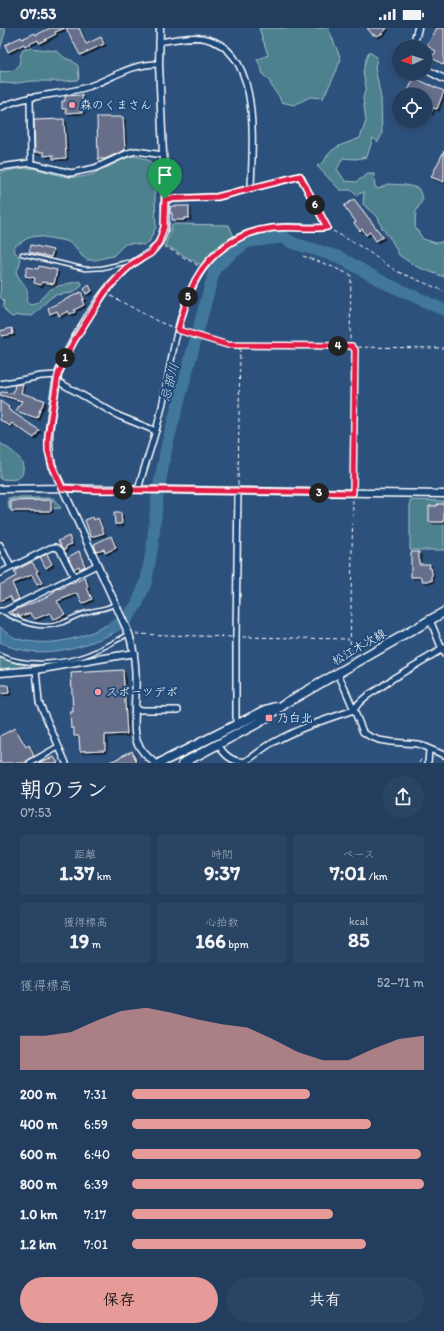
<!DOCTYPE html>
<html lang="ja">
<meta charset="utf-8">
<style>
:root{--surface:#223d5e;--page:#2a4464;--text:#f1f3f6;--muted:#a2aebc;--line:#3f5673;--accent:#e69b98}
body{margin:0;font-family:Itim,"Klee One",sans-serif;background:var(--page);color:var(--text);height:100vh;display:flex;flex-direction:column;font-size:15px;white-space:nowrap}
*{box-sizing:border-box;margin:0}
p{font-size:13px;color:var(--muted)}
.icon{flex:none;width:22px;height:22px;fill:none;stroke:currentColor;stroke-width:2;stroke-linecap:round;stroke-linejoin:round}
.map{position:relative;height:735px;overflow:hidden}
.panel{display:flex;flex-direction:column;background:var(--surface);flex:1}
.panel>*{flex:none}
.needle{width:26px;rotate:267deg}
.buttons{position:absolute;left:392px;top:12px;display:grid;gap:8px}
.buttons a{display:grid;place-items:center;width:40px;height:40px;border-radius:50%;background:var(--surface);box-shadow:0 2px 6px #0003,0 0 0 1px var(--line);font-size:20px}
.pin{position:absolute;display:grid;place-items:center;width:34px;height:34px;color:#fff;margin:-41px -17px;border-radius:50% 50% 50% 0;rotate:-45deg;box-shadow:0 0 4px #0007}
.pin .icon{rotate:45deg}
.km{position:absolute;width:20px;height:20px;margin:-10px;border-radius:50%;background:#222;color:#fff;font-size:11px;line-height:20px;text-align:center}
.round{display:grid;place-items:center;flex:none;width:42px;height:42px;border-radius:21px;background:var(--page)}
.overview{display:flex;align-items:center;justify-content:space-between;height:68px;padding:0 20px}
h1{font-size:22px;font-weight:700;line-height:30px}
.stats{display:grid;grid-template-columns:repeat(3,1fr);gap:6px;height:68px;padding:4px 20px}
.stats div{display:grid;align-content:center;border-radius:4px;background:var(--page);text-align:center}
.stats b{font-size:20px;font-weight:700}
.stats small{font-size:11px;font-weight:400}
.stats p{font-size:11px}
.chart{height:112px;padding:8px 20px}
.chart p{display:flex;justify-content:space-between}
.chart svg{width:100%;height:72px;margin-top:4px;fill:var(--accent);opacity:.7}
.action{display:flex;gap:8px;margin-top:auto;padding:8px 20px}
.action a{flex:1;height:46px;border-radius:24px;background:var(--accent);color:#111;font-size:16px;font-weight:700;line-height:46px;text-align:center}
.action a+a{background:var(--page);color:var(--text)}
ul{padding:0 20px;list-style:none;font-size:13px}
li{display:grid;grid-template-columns:64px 48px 1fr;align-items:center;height:30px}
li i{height:10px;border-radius:5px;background:var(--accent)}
.status{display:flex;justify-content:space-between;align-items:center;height:28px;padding:0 20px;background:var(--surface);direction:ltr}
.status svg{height:11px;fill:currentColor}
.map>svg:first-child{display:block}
.green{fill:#4d818e;stroke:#a6c0c6}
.water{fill:#3f779b;stroke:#8cadc3}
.pier{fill:#2d517d}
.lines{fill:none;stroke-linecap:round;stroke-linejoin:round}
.river{stroke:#3f779b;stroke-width:12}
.building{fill:#666e8a;stroke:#fff;filter:url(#shadow)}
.service-casing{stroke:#fff;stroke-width:5.5}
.minor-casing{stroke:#fff;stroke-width:8}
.tertiary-casing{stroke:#fff;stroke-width:9}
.primary-casing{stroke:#fff;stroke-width:11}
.path{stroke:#fff;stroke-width:1;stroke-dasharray:4 3;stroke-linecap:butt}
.service{stroke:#1f4a7a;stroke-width:2.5}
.minor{stroke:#1f4a7a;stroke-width:5}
.tertiary{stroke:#1f4a7a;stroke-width:6}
.primary{stroke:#1f4a7a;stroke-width:8}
.route-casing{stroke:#fff;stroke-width:8}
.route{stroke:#e11d48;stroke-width:5}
.poi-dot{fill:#ff9aa2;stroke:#1f4a7a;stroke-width:1.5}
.labels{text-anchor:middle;stroke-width:4;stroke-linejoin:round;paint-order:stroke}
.poi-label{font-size:12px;fill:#fff;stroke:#1f4a7a;text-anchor:start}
.street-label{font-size:12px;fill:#fff;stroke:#1f4a7a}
.water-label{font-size:13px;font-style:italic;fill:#cfdde6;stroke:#1f4a7a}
</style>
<div class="status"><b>07:53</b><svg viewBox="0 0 49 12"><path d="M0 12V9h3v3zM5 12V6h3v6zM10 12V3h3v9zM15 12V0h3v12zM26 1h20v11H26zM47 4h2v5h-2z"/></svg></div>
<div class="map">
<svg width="444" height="735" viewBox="0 0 444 735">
<defs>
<filter id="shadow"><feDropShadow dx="2" dy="2" stdDeviation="0" flood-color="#0009"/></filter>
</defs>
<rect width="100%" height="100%" fill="#2d517d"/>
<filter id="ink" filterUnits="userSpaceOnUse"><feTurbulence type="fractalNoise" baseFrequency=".025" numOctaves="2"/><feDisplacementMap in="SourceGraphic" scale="8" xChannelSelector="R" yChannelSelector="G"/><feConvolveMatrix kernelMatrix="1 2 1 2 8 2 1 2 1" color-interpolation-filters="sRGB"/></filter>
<g filter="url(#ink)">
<path class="green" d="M0,0H5V5L0,21Z
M259,0H328L341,31L334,48L323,70L310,69L294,77L281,74C279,65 276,67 273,60C268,53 271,53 263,47L261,39L257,32L268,27Z
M30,20L57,23L65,30L73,33L78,38L79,50L77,52C62,54 49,53 35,53C23,53 12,58 0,54V43C9,45 19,43 20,32C21,28 20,26 23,22Z
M369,24L377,29L375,40L381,70L382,106L378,114L373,110L367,129L356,131L343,130L337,141L345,153L356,154L368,146H374L375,159L379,161L387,156L405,157L418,160L423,171L416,183L415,199L423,211L436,215L442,214L444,210V249L415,238L399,227L392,213L382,200L378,189L369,182L363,176L364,164L356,167L351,162H340L317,138L324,134C330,118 346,116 360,110L366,93L363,70L366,59L363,44L366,31Z
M132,128C141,129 150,131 154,138L156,199L149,214L144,217L131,215L125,216L113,228L95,232H87L82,228L74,217L66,213L50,210L37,208L28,210L15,218C14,223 15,225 19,228C21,234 20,239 16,244C21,256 31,258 26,273C29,278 33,277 38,275C49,257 60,258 80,253L82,255V258L72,265L55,267L49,271L37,284L32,288L18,287L12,289L8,286L3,279L4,273L0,269C0,261 2,234 0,230V145C10,142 20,140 30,140C47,142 62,151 79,149C99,148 114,133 132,128Z
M172,196L229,197L234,209L214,222L201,237L165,217L170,205Z
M0,415C9,421 25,430 23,442C23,447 20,450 16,451C11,452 5,451 0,451Z
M8,470H53L61,480L51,481L53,479V473H51V472H10V481H9Z
M410,472L444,473V522H410Z
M0,630L11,634L25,636V639L0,641Z"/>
<path class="water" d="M124,585L130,596C96,617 37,636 0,614V599C5,602 11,608 15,610C51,622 96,608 124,585Z"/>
<path class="pier" d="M122,584L130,598L121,604L114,590Z"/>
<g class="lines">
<path class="river" d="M113,599L124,594L137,576L146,554L152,521L158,464L167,417L215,240L231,226L247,214L283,209L293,215L339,229L385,255L444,282"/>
</g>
<path class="building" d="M50,0H65L55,4L56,6L39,15L38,12L25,18L24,16L8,24L5,17L21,9L22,11L35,5L36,7Z
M66,0H79L86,16L101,9L104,16L80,27Z
M367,0H387L383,5L377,8L372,6Z
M437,0H444V37L432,30L436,23L427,18Z
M414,50L444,63L437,81L433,80L431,85L425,82V67H406Z
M82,67L83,84L66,85V81H62V73H65V68Z
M97,89H123L125,122L105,131H98Z
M64,91L66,130L53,131V127L44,128V124H35L34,92Z
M444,123V154L431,149Z
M354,171L383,209L376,213L370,204L366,207L362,201L360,203L354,195L356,194L344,178Z
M172,178H189V190H184V192H172V185H170V179Z
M31,217L53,222L51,229L29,224Z
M39,238L57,242L54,256L42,254L41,257L34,255L35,250L25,248L27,239L38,241Z
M89,257L92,263L86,266L84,261Z
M81,264L84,271L82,272L84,277L74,282L75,284L70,286L68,283L59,288L57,283L50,286L48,280Z
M12,300L13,306L1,308L0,303Z
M19,356L23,357L21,365L44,372L42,379H41L37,390L16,383L22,373L0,367L1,364L13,365L15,357Z
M0,373L9,379L8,381L39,402L34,410L12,395L10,398L0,392Z
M51,472V483H11V473Z
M437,476H444V494H429V478H437Z
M114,485H121L122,496H115Z
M93,489L94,492L98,490L104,505L91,509L85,492Z
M69,508L72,516L66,518V521L65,522L58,513Z
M111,508L116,520L105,525L104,521L96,523L94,516Z
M79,523L85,538L80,541L79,538L74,541L68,529Z
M411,524H419V536H430L429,540H431L432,545V553H422V549H411Z
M47,526L52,536L46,540L40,529Z
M32,534L38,543L36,544L42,555L37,557L32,547L12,555L19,571L13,574L10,568L0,573V557L16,548L14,543Z
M85,549L88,559L87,560L92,571L82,576L78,565L57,573L65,586L53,592L50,585L35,591L30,585L19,589L18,586L14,587L12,583L35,574L54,565L53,563L59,560L60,561L71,555L72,556Z
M123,642L127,706L105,707V722L80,723L79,708H74V700H71L70,684H73L71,645Z
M0,657H8L9,665L0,666Z
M15,700L26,719L29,717L34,728L24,735H0V708Z
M132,723L137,735H107L119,730V729Z
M54,729L58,735H39L40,734Z"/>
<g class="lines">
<g class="service-casing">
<path id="service" d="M22,226L85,241L102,240L128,234L131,235
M3,584C21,594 41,603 62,595C71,591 79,586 88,584C99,580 103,583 115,576
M0,627C25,639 62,636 87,627C102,622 115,613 129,606"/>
</g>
<g class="minor-casing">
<path id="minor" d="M159,14C173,12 194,7 207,11C262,25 252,117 251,160
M30,69L31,135
M0,80C26,66 56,68 84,60C112,52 126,36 159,36
M0,139L30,135L71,145L95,140L128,125L136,123L163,127
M57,353L119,388L156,403
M0,356L41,348L58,347
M138,462C145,435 155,410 161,383C176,320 178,231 249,205C263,201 277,199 291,199C303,199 315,201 327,199L300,148L217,169L165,171
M0,517L11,539
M0,545L50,520L56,519L60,522L74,549
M0,583H4L97,537
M430,592L444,626
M444,620L392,651C380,662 362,667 354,682L363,704L369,708L379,712L391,714L418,716L444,727
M36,642L39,674L66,735
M135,682H178
M236,698V609L238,463
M218,716C224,727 233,735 246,733C256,727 264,719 274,714C299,700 327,691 354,682L338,645
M30,735L58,719
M428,735L429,722"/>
</g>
<g class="tertiary-casing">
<path id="tertiary" d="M413,19L418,0
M425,41L444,51
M0,461L62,460L96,461L444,466
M0,645L36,642L134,625
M155,735C147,729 141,723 137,714C133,702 135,691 135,680C136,655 137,630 129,606L52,437C47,416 49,401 52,380C54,369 55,358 58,347C66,321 94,276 112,255C118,249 125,241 132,236C148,225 161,221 165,199C166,190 165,180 165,171L159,36L160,0"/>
</g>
<g class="primary-casing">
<path id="primary" d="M160,735L266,682L276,679
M183,735L260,694L286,675L444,584"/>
</g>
<path class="path" d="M333,203L363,220L396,243L444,263
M164,218L199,238
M303,228L328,237L351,247L350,314L355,322L353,458
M111,268L159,294L172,299
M185,304L228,317L240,318L444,320
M238,457L240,318
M136,606L231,609
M242,609L349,611
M350,630L353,472
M419,735L422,730"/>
<use href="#service" class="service"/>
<use href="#minor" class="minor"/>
<use href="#tertiary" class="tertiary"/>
<use href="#primary" class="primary"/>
</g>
</g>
<g class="lines" filter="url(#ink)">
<g class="route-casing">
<path id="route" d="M300,148L327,199C309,202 291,198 273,200C236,204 203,229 190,264C185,276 182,289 178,302L228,317L352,318L355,322L353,465L171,462H96L62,460L52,437L48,422V408L58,347L65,330L74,313L105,264L124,243L132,236L151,225L159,214L164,199L165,171L217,169Z"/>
</g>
<use href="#route" class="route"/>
</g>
<g class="poi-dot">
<circle cx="72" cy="77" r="4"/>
<circle cx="98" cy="664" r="4"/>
<rect x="265" y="686" width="8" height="8" rx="2"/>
</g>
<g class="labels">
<g class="poi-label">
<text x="80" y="81">森のくまさん</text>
<text x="106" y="668">スポーツデポ</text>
<text x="277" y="694">乃白北</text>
</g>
<g class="street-label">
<text transform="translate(359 619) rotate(-30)" y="4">松江木次線</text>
</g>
<g class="water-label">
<text transform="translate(169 354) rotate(-75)" y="5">忌部川</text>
</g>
</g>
</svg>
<div class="buttons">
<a><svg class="needle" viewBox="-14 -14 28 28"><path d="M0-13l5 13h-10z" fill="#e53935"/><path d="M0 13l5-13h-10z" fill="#a2aebc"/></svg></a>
<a><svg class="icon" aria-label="locate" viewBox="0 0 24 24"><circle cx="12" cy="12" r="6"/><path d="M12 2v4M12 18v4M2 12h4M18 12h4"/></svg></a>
</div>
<div class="pin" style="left:165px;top:171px;background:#1e9e55"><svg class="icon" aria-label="arrive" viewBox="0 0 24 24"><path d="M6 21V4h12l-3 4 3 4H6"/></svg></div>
<b class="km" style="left:65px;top:330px">1</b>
<b class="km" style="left:123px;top:462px">2</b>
<b class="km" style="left:319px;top:465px">3</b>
<b class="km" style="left:338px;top:318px">4</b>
<b class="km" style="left:188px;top:269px">5</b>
<b class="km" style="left:315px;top:177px">6</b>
</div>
<section class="panel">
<div class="overview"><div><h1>朝のラン</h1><p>07:53</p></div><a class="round"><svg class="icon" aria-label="share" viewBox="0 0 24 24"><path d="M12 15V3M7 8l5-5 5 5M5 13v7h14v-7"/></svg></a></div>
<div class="stats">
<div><p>距離</p><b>1.37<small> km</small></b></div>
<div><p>時間</p><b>9:37</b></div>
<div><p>ペース</p><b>7:01<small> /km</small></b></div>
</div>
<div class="stats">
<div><p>獲得標高</p><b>19<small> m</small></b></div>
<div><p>心拍数</p><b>166<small> bpm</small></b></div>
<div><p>kcal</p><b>85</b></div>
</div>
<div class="chart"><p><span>獲得標高</span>52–71 m</p>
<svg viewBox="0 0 160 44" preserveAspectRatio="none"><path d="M0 44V23L10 23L20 21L30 14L40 8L50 6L60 9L70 13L80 16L90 18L100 25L110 33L120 38L130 38L140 31L150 25L160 23V44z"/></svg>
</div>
<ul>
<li><b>200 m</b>7:31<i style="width:61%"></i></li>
<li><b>400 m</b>6:59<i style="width:82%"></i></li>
<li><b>600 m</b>6:40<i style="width:99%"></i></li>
<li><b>800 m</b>6:39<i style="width:100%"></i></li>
<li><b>1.0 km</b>7:17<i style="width:69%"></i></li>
<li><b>1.2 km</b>7:01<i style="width:80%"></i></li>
</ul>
<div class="action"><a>保存</a><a>共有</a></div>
</section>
